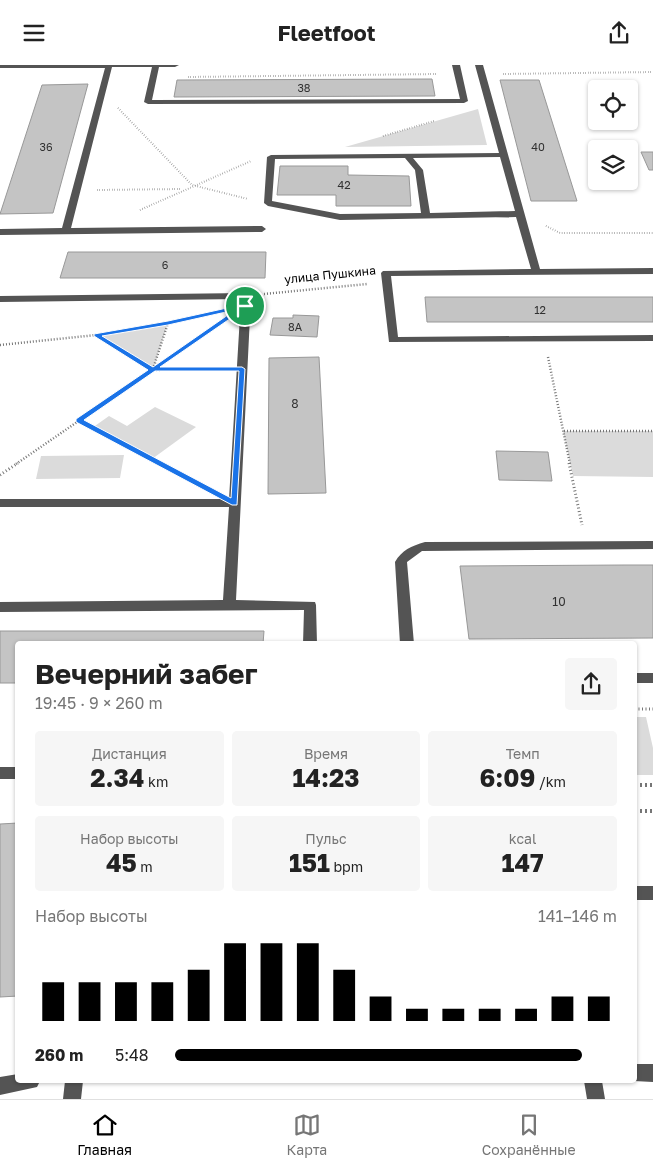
<!DOCTYPE html>
<html lang="ru">
<meta charset="utf-8">
<style>
:root{--surface:#fff;--page:#f6f6f6;--text:#222;--muted:#767676;--line:#e0e0e0;--accent:#000}
body{margin:0;font-family:"Golos Text",sans-serif;background:var(--page);color:var(--text);height:100vh;display:flex;flex-direction:column;font-size:19px;white-space:nowrap}
*{box-sizing:border-box;margin:0}
p{font-size:16px;color:var(--muted)}
.icon{flex:none;width:28px;height:28px;fill:none;stroke:currentColor;stroke-width:2;stroke-linecap:round;stroke-linejoin:round}
.map{position:relative;flex:1;overflow:hidden}
.sheet{position:absolute;left:15px;top:576px;width:622px;height:442px;display:flex;flex-direction:column;background:var(--surface);border-radius:5px;box-shadow:0 1px 4px #0004}
.sheet>*{flex:none}
.controls{position:absolute;left:588px;top:15px;display:grid;gap:10px}
.controls a{display:grid;place-items:center;width:50px;height:50px;border-radius:5px;background:var(--surface);box-shadow:0 1px 4px #0004;font-size:25px}
.pin{position:absolute;display:grid;place-items:center;width:42px;height:42px;color:#fff;margin:-21px;border:2px solid #fff;border-radius:50%;box-shadow:0 1px 5px #0007}
.round{display:grid;place-items:center;flex:none;width:52px;height:52px;border-radius:5px;background:var(--page)}
.head{display:flex;align-items:center;justify-content:space-between;height:85px;padding:0 20px}
h1{font-size:28px;font-weight:700;line-height:38px}
.figures{display:grid;grid-template-columns:repeat(3,1fr);gap:8px;height:85px;padding:5px 20px}
.figures div{display:grid;align-content:center;border-radius:5px;background:var(--page);text-align:center}
.figures b{font-size:25px;font-weight:700}
.figures small{font-size:14px;font-weight:400}
.figures p{font-size:14px}
.chart{height:140px;padding:10px 20px}
.chart p{display:flex;justify-content:space-between}
.chart svg{width:100%;height:90px;margin-top:5px;stroke:var(--accent);stroke-width:6}
ul{padding:0 20px;list-style:none;font-size:16px}
li{display:grid;grid-template-columns:80px 60px 1fr;align-items:center;height:38px}
li i{height:12px;border-radius:6px;background:var(--accent)}
header{display:flex;justify-content:space-between;align-items:center;height:65px;padding:0 20px;background:var(--surface);font-size:22px;font-weight:700}
.tabs{display:flex;justify-content:space-around;align-items:center;height:70px;border-top:1px solid var(--line);background:var(--surface);font-size:14px;color:var(--muted)}
.tabs a{display:grid;justify-items:center;gap:2px}
.tabs .on{color:var(--accent)}
.map>svg:first-child{display:block}
.green{fill:#dbdbdb}
.building{fill:#c4c4c4;stroke:#989898}
.lines{fill:none;stroke-linecap:round;stroke-linejoin:round}
.path-far3{stroke:#767676;stroke-width:2;stroke-dasharray:0.5 2;stroke-linecap:butt}
.path-far2{stroke:#767676;stroke-width:2.5;stroke-dasharray:1 2;stroke-linecap:butt}
.path-far1{stroke:#767676;stroke-width:3;stroke-dasharray:1 2.5;stroke-linecap:butt}
.path{stroke:#767676;stroke-width:4;stroke-dasharray:2 3;stroke-linecap:butt}
.minor{fill:#545454;fill-rule:evenodd}
.route{fill:#1a73e8;stroke:#fff;fill-rule:evenodd}
.labels{text-anchor:middle;stroke-width:4.5;stroke-linejoin:round;paint-order:stroke}
.far-number-label{font-size:11px;fill:#313131}
.far-street-label{font-size:12px;fill:#000;stroke:#fff}
.number-label{font-size:12px;fill:#313131}
</style>
<header><svg class="icon" aria-label="menu" viewBox="0 0 24 24"><path d="M4 6h16M4 12h16M4 18h16"/></svg>Fleetfoot<svg class="icon" aria-label="share" viewBox="0 0 24 24"><path d="M12 15V3M7 8l5-5 5 5M5 13v7h14v-7"/></svg></header>
<div class="map">
<svg width="653" height="1034" viewBox="0 0 653 1034">
<rect width="100%" height="100%" fill="#fff"/>
<path class="green" d="M478,44L487,80L345,82Z
M168,258L153,305L96,270Z
M155,342L196,362L152,394L92,363L109,351L127,361Z
M563,366H653V412L573,411Z
M124,390L120,413L36,414L41,391Z
M635,652H646L653,683V710H635Z"/>
<path class="building" d="M432,14L435,31L174,32L177,15Z
M500,15H539L577,136H531Z
M88,19L53,148L0,149L42,20Z
M641,87H653V105H649Z
M280,101H348V110L409,111L411,141H336V130H277Z
M68,187H266L265,213H60Z
M425,232H653V257H427Z
M293,250L319,251L317,272L270,270L273,253H293Z
M319,292L326,428L268,429L269,293Z
M496,386L548,387L552,416L499,415Z
M625,500H653V573L469,574L460,501Z
M0,566H264L263,579H18V618H0Z
M18,758V931L0,932V759Z"/>
<g class="lines">
<path class="path-far3" d="M503,9L653,7
M188,12L437,9
M118,43L192,120L248,134
M383,71L434,56
M97,125L181,124
M140,145L251,96
M546,161L560,168H653"/>
<path class="path-far2" d="M264,229L367,219
M97,270L153,305L221,304
M0,280L96,270L193,253
M548,292L570,399
M153,304L168,258
M79,355L161,399
M564,366H653
M16,399L224,256"/>
<path class="path-far1" d="M159,398L195,417
M569,398L582,460
M0,410L18,398
M635,644H653"/>
<path class="path" d="M635,720H653
M635,746H653"/>
<path class="minor" d="M0,0H179L175,2H159L152,35L460,34L452,0H460L468,36L464,38L148,39L144,37L152,2H112L71,163L262,161L266,164L262,167L0,170V164L62,163L105,3H0Z
M475,0H483L540,204L653,203V209L391,211L398,272L653,270V276L389,277L381,208L383,206L531,204L516,152L340,155L268,141L264,138L267,92L271,90L499,88ZM500,92L515,146L430,148L423,105L413,93ZM405,93L415,105L421,148L340,149L272,136L275,94Z
M246,228L251,231L236,535L315,537L316,540L317,579H303L304,545L0,547V537L223,535L229,442H0V434H229L241,234L0,237V231Z
M653,476V484L422,486L407,497L414,579H400L395,497C402,485 411,481 425,477Z
M635,608H653V618H635Z
M0,702H18V714H0Z
M635,821H653V835H635Z
M635,999H653V1017L634,1016Z
M18,1009V1016H40L37,1022L0,1030V1012Z
M65,1016H83L81,1034H63Z
M584,1016H602L605,1034H587Z"/>
</g>
<path class="route" d="M245,239L248,241L247,242L160,302H242L245,304L237,440H232L76,357V354L148,305L94,271V269L168,256ZM235,245L153,302L102,271L168,260ZM155,306H239L231,433L84,355Z"/>
<g class="labels">
<g class="far-number-label">
<text x="304" y="27">38</text>
<text x="46" y="86">36</text>
<text x="538" y="86">40</text>
<text x="344" y="124">42</text>
<text x="165" y="204">6</text>
<text x="540" y="249">12</text>
<text x="295" y="266">8А</text>
</g>
<g class="far-street-label">
<text transform="translate(330 210) rotate(-6)" y="4">улица Пушкина</text>
</g>
<g class="number-label">
<text x="295" y="343">8</text>
<text x="559" y="541">10</text>
</g>
</g>
</svg>
<div class="controls">
<a><svg class="icon" aria-label="locate" viewBox="0 0 24 24"><circle cx="12" cy="12" r="6"/><path d="M12 2v4M12 18v4M2 12h4M18 12h4"/></svg></a>
<a><svg class="icon" aria-label="layers" viewBox="0 0 24 24"><path d="M12 4l9 5-9 5-9-5zM3 14l9 5 9-5"/></svg></a>
</div>
<div class="pin" style="left:245px;top:241px;background:#1e9e55"><svg class="icon" aria-label="arrive" viewBox="0 0 24 24"><path d="M6 21V4h12l-3 4 3 4H6"/></svg></div>
<section class="sheet">
<div class="head"><div><h1>Вечерний забег</h1><p>19:45 · 9 × 260 m</p></div><a class="round"><svg class="icon" aria-label="share" viewBox="0 0 24 24"><path d="M12 15V3M7 8l5-5 5 5M5 13v7h14v-7"/></svg></a></div>
<div class="figures">
<div><p>Дистанция</p><b>2.34<small> km</small></b></div>
<div><p>Время</p><b>14:23</b></div>
<div><p>Темп</p><b>6:09<small> /km</small></b></div>
</div>
<div class="figures">
<div><p>Набор высоты</p><b>45<small> m</small></b></div>
<div><p>Пульс</p><b>151<small> bpm</small></b></div>
<div><p>kcal</p><b>147</b></div>
</div>
<div class="chart"><p><span>Набор высоты</span>141–146 m</p>
<svg viewBox="0 0 160 44" preserveAspectRatio="none"><path d="M5 44V25M15 44V25M25 44V25M35 44V25M45 44V19M55 44V6M65 44V6M75 44V6M85 44V19M95 44V32M105 44V38M115 44V38M125 44V38M135 44V38M145 44V32M155 44V32"/></svg>
</div>
<ul>
<li><b>260 m</b>5:48<i style="width:92%"></i></li>
</ul>
</section>
</div>
<nav class="tabs">
<a class="on"><svg class="icon" aria-label="home" viewBox="0 0 24 24"><path d="M3 11l9-7 9 7M6 9v11h12V9"/></svg>Главная</a>
<a><svg class="icon" aria-label="map" viewBox="0 0 24 24"><path d="M3 6l6-2 6 2 6-2v14l-6 2-6-2-6 2zM9 4v14M15 6v14"/></svg>Карта</a>
<a><svg class="icon" aria-label="saved" viewBox="0 0 24 24"><path d="M7 4h10v16l-5-4-5 4z"/></svg>Сохранённые</a>
</nav>
